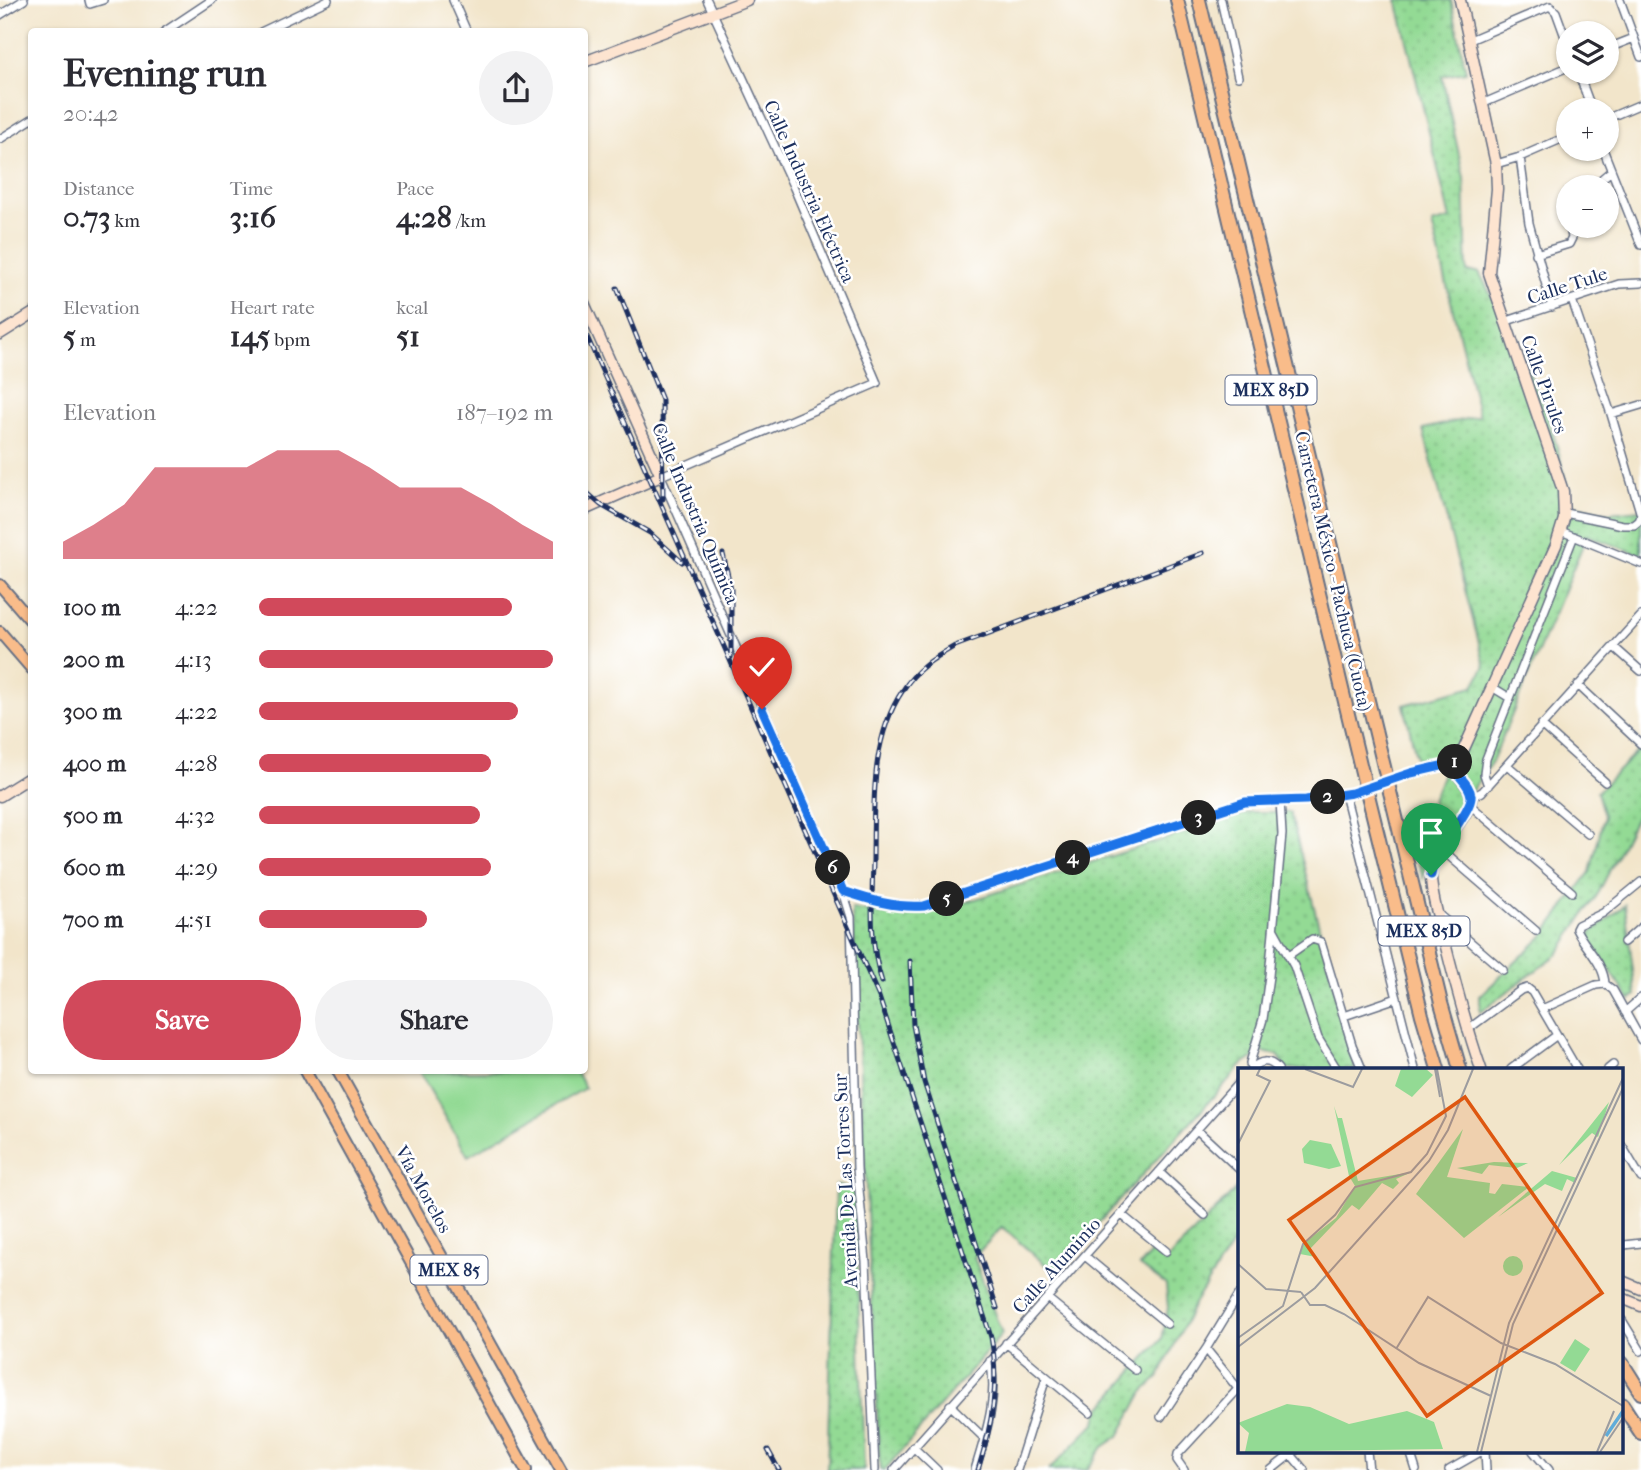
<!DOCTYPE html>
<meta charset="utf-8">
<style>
:root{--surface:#fff;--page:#f2f2f3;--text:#2b2b33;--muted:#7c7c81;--accent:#d1495b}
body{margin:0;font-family:"IM FELL French Canon",serif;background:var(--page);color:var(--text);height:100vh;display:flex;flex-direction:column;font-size:26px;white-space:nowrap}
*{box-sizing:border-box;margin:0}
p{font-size:23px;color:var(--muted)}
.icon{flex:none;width:38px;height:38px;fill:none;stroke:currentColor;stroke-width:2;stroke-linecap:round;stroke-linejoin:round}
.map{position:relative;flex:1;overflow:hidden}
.panel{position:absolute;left:28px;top:28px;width:560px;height:1046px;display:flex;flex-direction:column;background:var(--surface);border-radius:7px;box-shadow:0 2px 5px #0004}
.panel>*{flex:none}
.fabs{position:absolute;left:1556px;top:21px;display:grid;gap:14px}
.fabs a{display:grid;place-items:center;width:63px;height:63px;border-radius:50%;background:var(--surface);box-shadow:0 2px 5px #0004;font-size:35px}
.pin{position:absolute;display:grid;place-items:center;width:60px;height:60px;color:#fff;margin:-72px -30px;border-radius:50% 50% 50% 0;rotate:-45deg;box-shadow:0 0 7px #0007}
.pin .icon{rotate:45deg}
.km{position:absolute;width:35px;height:35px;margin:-18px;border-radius:50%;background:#222;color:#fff;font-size:19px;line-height:35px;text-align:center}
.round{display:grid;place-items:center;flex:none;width:74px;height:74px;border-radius:37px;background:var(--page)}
.overview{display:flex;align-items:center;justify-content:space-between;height:119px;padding:0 35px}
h1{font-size:38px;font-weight:700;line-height:52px}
.metrics{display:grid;grid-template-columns:repeat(3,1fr);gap:10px;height:119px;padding:7px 35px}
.metrics div{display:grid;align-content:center}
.metrics b{font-size:30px;font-weight:700}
.metrics small{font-size:19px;font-weight:400}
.metrics p{font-size:19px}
.chart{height:196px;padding:14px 35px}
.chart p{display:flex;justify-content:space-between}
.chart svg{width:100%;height:126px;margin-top:7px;fill:var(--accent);opacity:.7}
.cta{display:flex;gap:14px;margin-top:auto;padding:14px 35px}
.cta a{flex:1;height:80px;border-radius:42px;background:var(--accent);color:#fff;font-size:28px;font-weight:700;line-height:80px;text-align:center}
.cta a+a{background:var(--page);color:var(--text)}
ul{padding:0 35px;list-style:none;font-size:23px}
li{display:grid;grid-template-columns:112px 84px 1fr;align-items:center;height:52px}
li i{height:18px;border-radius:9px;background:var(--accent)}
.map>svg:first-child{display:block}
.green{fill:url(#green-dots);stroke:#578479;stroke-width:2}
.pitch{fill:#93da94;stroke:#578479;stroke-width:2}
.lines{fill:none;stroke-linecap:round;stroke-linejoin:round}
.street-casing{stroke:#666f84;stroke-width:10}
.secondary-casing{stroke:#666f84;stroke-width:13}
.primary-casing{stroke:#666f84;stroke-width:14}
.highway-casing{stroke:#666f84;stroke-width:16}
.street{stroke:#fff;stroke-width:7}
.secondary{stroke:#fde4d0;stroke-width:10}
.primary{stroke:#f9bc8a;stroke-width:10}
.highway{stroke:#f9bc8a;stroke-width:12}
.rail-casing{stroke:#1b2f5e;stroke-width:5}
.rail{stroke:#fff;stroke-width:2.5;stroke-dasharray:8;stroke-linecap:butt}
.highway-bridge-casing{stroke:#666f84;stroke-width:16;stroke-linecap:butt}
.highway-bridge{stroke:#f9bc8a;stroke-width:12}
.route-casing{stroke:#fff;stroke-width:14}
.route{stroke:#1a73e8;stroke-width:9}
.labels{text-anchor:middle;stroke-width:5;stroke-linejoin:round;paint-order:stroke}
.shield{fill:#fff;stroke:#5f6d8e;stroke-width:2}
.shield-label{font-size:18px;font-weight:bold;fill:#1b2f5e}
.street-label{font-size:19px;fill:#1b2f5e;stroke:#fff}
.inset-river{fill:none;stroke:#60acd9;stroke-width:3.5}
.inset-road{fill:none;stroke:#9c9c9f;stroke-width:2}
.view{fill:#de5710;fill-opacity:0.15;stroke:#de5710;stroke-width:3.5}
.inset-edge{fill:none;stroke:#1b2f5e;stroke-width:3.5}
</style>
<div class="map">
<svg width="1641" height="1470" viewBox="0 0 1641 1470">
<defs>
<pattern id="green-dots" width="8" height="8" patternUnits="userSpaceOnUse" patternTransform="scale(1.75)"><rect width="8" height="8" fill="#93da94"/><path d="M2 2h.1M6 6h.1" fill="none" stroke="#7ebb82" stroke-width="1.8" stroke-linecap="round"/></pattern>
</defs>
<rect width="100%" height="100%" fill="#fff"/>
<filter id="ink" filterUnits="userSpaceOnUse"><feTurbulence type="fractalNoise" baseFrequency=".0143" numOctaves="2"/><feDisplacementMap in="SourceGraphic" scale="14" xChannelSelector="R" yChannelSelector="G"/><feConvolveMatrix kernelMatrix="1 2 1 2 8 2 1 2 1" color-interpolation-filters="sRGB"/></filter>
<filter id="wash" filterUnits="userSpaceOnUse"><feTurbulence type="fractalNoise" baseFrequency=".00686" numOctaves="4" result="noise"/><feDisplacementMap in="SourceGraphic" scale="28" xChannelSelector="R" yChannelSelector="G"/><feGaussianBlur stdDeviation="1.57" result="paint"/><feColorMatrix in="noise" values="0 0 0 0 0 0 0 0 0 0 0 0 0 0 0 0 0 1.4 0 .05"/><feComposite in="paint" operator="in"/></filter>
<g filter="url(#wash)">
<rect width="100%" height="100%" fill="#f2e5ca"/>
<path class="green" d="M1397,0H1451L1466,72L1442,76L1464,178L1467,272H1479C1517,344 1559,422 1569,504L1608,513L1641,510V555L1587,535L1493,760L1433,847L1423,878L1414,846L1451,753L1417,760L1404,705L1474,686L1485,666L1423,429L1479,416L1432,224L1450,219Z
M1641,748V807L1599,892L1558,954L1480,1012V996L1542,937L1590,872L1604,816L1597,792Z
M1250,812H1290L1355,1069H1285L1278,1055L1262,1052L1242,1065L1054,1272L1002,1227L974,1257L1002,1334L885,1470H880L852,909L903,917L944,909Z
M1625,905L1636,995L1630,1000L1587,936Z
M836,1185L855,1191L864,1470H827Z
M1240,1185V1232L1194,1304L1159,1377L1143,1392L1119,1436L1103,1447L1087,1470H1049L1096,1422L1099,1410L1162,1339L1168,1308L1166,1285L1140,1266L1152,1252L1166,1261Z"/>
<path class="pitch" d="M419,1071H575L585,1088L468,1156Z"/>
</g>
<g filter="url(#ink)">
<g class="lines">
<g class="street-casing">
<path id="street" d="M89,0L90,4L103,0
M453,0L467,32
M707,0L794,188L877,383L661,476L843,891L851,917L857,1169L866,1261L875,1470
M1221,0L1238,77
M1620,0L1641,57
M0,15L24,0
M164,32L212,0
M261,32L328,0
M1470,40L1550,6L1556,12L1568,45
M1606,49L1634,38
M1578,72L1592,110
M1484,103L1568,67
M1606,119L1641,104
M0,139L32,119
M1603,149L1641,245
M1520,157L1529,223L1552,307
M1496,164L1520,157L1568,136
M1592,187L1611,171
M1536,254L1569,244L1572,238L1570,226
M1572,300L1611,414L1641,515
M1504,322L1619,284L1641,283
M1611,414L1641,405
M1565,513L1623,525H1634L1639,521L1641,516
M1561,531L1641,564
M1614,647L1641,671
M1578,685L1641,744
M1492,687L1510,698
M1541,725L1605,782
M1507,765L1588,834
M1488,786L1484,774L1486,759L1574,536
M1345,794L1415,1069
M1472,797L1482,792L1641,616
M1470,805L1572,892
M1441,849L1536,931
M1641,882L1603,913L1578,925L1576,929C1585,948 1604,963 1605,984L1613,990L1641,1040
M843,891L887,904L924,906L1245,802L1306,800L1352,793L1411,773L1458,762
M1438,914L1503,970
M1274,930L1294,966L1318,1038L1337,1069
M1624,942L1641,927
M1289,955L1312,939L1321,942L1352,1045L1362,1069
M1542,1009L1596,985L1605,984
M1625,1012L1641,998
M1344,1016L1397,998
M1467,1030L1521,990L1527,988L1532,992L1577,1069
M1251,1069L1250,1063L1263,1019L1269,976L1282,834L1280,800
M1251,1069C1260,1060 1269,1059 1278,1069
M1511,1069L1557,1035
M1608,1069L1613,1065
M1197,1130L1240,1170
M1622,1146L1641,1178
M1159,1172L1205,1215
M1122,1215L1166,1251
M1622,1247L1624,1245L1641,1243
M1085,1256L1167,1324
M1047,1298L1135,1370
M1622,1320L1641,1351
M1006,1343L1090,1413
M1206,1349L1240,1391
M950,1405L984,1438
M1161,1417L1206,1349L1240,1293
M913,1447L937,1470
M1367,1451L1369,1470
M1410,1451L1416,1470
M1485,1451L1486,1470
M1533,1451L1549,1470
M1289,1452L1304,1470
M894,1470L1240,1081
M975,1470C985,1436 999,1397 990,1361
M1017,1470L1046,1378
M1184,1470L1177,1460L1178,1454L1240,1387
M1271,1470L1295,1451
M1449,1470L1482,1451"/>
</g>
<g class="secondary-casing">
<path id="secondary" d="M1460,0L1496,164L1497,189L1489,273L1563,491L1564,519L1556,545L1458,762L1457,773C1461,780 1469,786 1471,795C1475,813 1431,849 1431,876C1431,896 1439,919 1444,939C1455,983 1466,1026 1481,1069
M584,62L747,0
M584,303L661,476L584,510
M0,334L32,314
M0,796L32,776
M1622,1281L1641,1289
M1622,1298L1641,1306"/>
</g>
<g class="primary-casing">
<path id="primary" d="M0,585L32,622
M0,632L32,669
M305,1071L526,1470
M338,1071L561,1470"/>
</g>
<g class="highway-casing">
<path id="highway" d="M1177,0L1364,781
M1199,0L1386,775
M1390,792L1441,1003L1460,1069
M1369,799L1422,1015L1438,1069
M1622,1363L1641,1393
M1622,1404L1641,1433"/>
</g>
<use href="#street" class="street"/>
<use href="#secondary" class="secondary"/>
<use href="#primary" class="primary"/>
<use href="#highway" class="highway"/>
<g class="rail-casing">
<path id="rail" d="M617,288L662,400L663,499
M584,330L879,997L991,1337C1000,1384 992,1425 978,1470
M586,492L601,505L650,533L682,562
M723,554L731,589V657
M910,961L913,1025L924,1082L997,1308
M882,982C869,942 872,902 873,861C874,804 870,739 903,690C916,669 934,658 955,646L1203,553
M768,1450L779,1470"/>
</g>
<use href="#rail" class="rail"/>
<g class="highway-bridge-casing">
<path id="highway-bridge" d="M1386,775L1390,792
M1364,781L1369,799"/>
</g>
<use href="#highway-bridge" class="highway-bridge"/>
</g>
</g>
<g class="lines" filter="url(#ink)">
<g class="route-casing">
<path id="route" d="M762,709L843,891C870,900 895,908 924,906L1245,802L1306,800L1352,793L1411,773L1458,762L1457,773C1462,780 1470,786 1471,796C1473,810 1434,851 1431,875"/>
</g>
<use href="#route" class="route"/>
</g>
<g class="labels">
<g class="shield">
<rect x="1225.5" y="375.5" width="91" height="29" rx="5"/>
<rect x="1378.5" y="916.5" width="91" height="29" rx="5"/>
<rect x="410.5" y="1255.5" width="77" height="29" rx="5"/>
</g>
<g class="shield-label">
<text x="1271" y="396">MEX 85D</text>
<text x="1424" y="937">MEX 85D</text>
<text x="449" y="1276">MEX 85</text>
</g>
<g class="street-label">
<text transform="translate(810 191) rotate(66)" y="7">Calle Industria Eléctrica</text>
<text transform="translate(1567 285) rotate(-18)" y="7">Calle Tule</text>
<text transform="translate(1545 384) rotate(70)" y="7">Calle Pirules</text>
<text transform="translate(696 513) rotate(67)" y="7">Calle Industria Química</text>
<text transform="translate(1334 571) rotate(77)" y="7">Carretera México - Pachuca (Cuota)</text>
<text transform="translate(845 1181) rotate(-93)" y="7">Avenida De Las Torres Sur</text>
<text transform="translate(424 1189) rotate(61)" y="7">Vía Morelos</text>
<text transform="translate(1056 1265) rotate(-48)" y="7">Calle Aluminio</text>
</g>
</g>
<g transform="translate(1238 1068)">
<rect width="385" height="385" fill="#f2e5ca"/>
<path d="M163,1H188L195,7L174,29L157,18ZM371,34L360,69L354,65L321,97ZM96,38L100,50H104L120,113L174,104L158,111L161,115L155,121L144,115L121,142L114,137L71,182L78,189L62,186L66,175L98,150L117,118L111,108ZM225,61L209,109L252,115L251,125L257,126L264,116L291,119L226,170L178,126ZM72,72L93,76L103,98L91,101L66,95L64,81ZM256,94L290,95L279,100L251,97L244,106L219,100ZM314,103L339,110L337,115L329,111L324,123L307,116L260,149ZM49,336L72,339L111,356L169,343L196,354L205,381L7,384L11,365L0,355Z" fill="#93da94"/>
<path d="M265 198a10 10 0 1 1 20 0a10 10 0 1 1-20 0ZM337,271L352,281L337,304L322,295Z" fill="#93da94"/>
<path class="inset-river" d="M368,368L385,343"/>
<path class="inset-road" d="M67,1L115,19L124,1M197,1L202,29M0,76L32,13L19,7L22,1M0,196L28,221L63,224M63,224L72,237H87L106,246L181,295L253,328M0,270L45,238L65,176L97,147L117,119L173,104L189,86L208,48L199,1M0,279L77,220L191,93L210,62L235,1M158,281L190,229L263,275L317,296L385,338M239,384L271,255L385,10M243,384L275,256L385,20M359,384L376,343M362,384L385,350"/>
<path class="view" d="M227,29L364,225L189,348L51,152Z"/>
<rect width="385" height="385" class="inset-edge"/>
</g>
</svg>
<div class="fabs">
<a><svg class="icon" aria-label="layers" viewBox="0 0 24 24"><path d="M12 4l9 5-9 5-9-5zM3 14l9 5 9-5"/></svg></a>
<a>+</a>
<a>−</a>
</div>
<div class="pin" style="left:1431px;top:875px;background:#1e9e55"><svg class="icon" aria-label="arrive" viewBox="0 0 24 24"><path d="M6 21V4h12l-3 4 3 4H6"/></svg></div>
<div class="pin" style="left:762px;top:709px;background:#d93025"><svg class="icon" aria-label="check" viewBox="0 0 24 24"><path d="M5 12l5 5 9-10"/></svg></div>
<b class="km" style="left:1455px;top:762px">1</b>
<b class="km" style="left:1328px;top:797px">2</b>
<b class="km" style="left:1199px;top:818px">3</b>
<b class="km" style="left:1073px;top:858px">4</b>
<b class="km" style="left:947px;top:899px">5</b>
<b class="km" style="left:833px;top:868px">6</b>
<section class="panel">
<div class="overview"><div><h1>Evening run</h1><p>20:42</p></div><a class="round"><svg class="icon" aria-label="share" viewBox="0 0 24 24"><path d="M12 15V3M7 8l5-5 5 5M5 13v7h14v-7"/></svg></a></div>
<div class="metrics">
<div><p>Distance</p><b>0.73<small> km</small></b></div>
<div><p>Time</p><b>3:16</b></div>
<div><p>Pace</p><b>4:28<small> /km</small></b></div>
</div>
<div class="metrics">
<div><p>Elevation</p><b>5<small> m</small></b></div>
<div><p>Heart rate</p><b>145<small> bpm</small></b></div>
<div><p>kcal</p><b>51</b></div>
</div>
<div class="chart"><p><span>Elevation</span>187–192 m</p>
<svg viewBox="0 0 160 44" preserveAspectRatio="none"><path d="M0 44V38L10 32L20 25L30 12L40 12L50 12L60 12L70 6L80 6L90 6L100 12L110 19L120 19L130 19L140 25L150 32L160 38V44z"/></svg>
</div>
<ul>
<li><b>100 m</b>4:22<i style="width:86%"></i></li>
<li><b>200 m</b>4:13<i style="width:100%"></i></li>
<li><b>300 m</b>4:22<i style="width:88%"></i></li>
<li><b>400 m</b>4:28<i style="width:79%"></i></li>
<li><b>500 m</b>4:32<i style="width:75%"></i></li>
<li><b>600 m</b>4:29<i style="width:79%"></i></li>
<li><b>700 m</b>4:51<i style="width:57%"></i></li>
</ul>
<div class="cta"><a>Save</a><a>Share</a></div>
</section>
</div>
